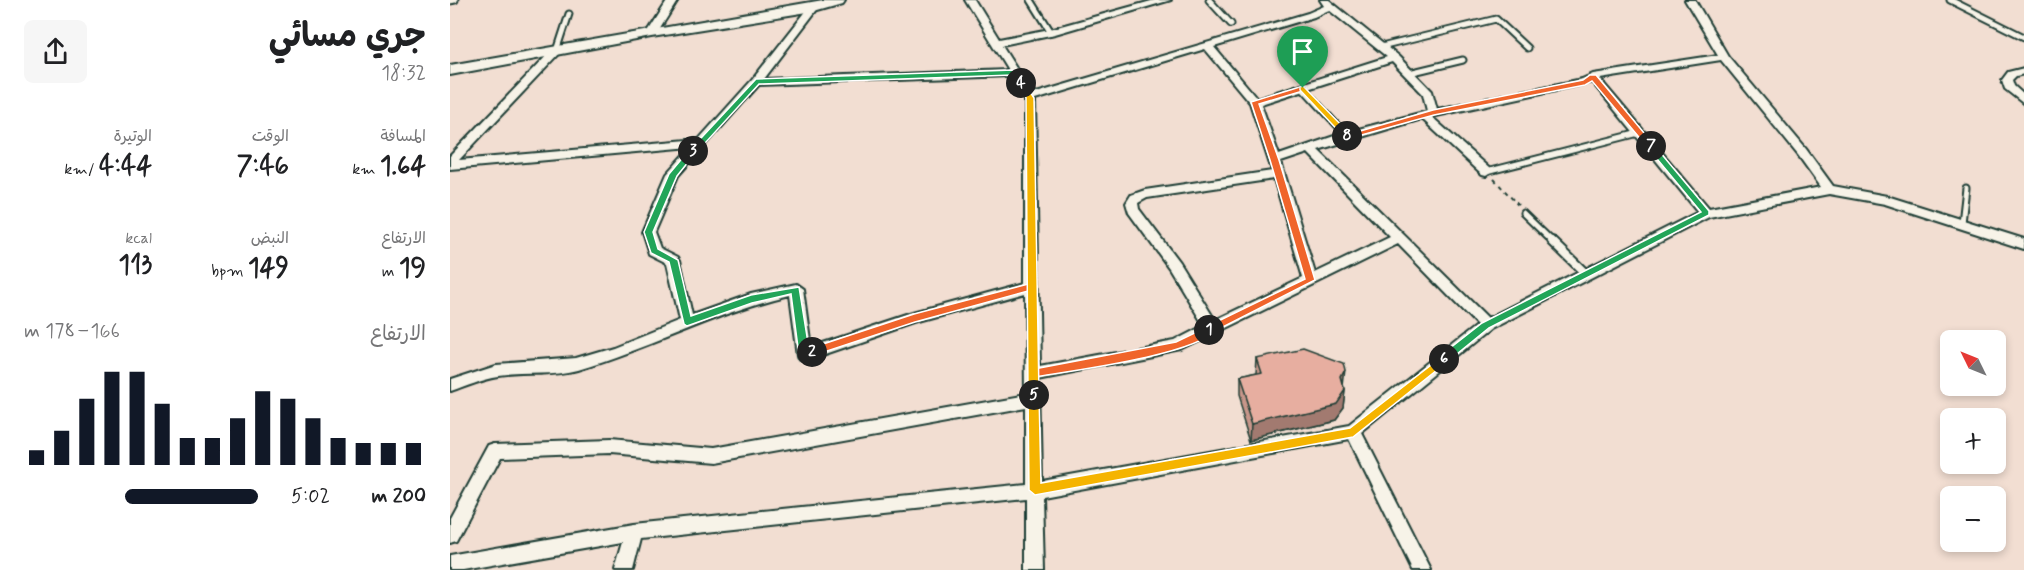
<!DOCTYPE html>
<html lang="ar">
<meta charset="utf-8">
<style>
:root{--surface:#fff;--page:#f6f6f6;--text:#202124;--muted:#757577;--accent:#111827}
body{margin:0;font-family:Mynerve,"Playpen Sans Arabic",sans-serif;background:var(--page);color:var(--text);direction:rtl;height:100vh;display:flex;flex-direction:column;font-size:22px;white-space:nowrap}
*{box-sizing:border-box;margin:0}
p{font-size:20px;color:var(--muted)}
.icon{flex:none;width:33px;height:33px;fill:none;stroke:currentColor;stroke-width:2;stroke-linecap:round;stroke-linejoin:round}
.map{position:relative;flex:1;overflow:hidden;direction:ltr}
.side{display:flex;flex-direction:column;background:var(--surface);width:450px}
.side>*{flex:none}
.needle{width:39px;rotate:313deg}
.tools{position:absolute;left:1490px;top:330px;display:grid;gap:12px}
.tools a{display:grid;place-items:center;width:66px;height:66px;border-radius:9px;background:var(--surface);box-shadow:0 3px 9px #0003;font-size:30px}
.pin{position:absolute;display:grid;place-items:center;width:51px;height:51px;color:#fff;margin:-62px -26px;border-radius:50% 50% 50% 0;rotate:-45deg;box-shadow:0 0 6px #0007}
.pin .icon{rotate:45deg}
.km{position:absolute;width:30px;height:30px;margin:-15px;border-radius:50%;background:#222;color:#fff;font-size:16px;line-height:30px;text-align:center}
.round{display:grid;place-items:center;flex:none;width:63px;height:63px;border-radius:9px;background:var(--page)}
.headline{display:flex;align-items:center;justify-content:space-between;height:102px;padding:0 24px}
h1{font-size:33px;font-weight:700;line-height:45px}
.figures{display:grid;grid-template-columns:repeat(3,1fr);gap:9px;height:102px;padding:6px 24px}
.figures div{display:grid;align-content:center}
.figures b{font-size:26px;font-weight:700}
.figures small{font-size:16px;font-weight:400}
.figures p{font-size:16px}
.chart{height:168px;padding:12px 24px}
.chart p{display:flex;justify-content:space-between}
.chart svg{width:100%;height:108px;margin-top:6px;stroke:var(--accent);stroke-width:6}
ul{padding:0 24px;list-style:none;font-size:20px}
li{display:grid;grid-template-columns:96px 72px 1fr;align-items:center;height:45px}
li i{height:15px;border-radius:8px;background:var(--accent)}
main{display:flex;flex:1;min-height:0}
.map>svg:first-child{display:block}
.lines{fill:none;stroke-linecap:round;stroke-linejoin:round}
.service-far1-casing{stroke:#1f3d34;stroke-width:9}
.service-casing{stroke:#1f3d34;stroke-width:12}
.minor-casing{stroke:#1f3d34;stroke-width:4}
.secondary-casing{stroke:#1f3d34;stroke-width:4}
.path{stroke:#1f3d34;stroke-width:2;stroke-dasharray:4 4;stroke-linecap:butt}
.service-far1{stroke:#f7f3e8;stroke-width:5}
.service{stroke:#f7f3e8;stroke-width:8}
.minor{fill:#f7f3e8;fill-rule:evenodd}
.secondary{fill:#f7f3e8;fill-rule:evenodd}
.wall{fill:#c7968a;stroke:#1f3d34;stroke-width:1.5}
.shaded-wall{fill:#a27a70;stroke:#1f3d34;stroke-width:1.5}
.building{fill:#e7aea0;stroke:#1f3d34;stroke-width:1.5}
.split-1{fill:#f0652b;stroke:#fff;stroke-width:1.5}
.split-2{fill:#f0652b;stroke:#fff;stroke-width:1.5}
.split-3{fill:#22a559;stroke:#fff;stroke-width:1.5}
.split-4{fill:#22a559;stroke:#fff;stroke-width:1.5}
.split-5{fill:#f5b400;stroke:#fff;stroke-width:1.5}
.split-6{fill:#f5b400;stroke:#fff;stroke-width:1.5}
.split-7{fill:#22a559;stroke:#fff;stroke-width:1.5}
.split-8{fill:#f0652b;stroke:#fff;stroke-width:1.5}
.split-9{fill:#f5b400;stroke:#fff;stroke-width:1.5}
</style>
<main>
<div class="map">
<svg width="1574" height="570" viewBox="0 0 1574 570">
<rect width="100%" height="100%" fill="#f2ded2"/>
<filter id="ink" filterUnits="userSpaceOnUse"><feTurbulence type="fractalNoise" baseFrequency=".0167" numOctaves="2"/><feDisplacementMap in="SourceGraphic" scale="12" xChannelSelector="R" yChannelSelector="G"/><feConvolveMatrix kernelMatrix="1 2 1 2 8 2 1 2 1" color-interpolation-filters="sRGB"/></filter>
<g filter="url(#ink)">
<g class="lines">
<g class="service-far1-casing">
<path id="service-far1" d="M581,0L601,32
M759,0L781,24
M1500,0L1574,37
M0,1L5,0
M931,47L1046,19L1077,48
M107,51L119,14
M959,73L1013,60
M853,88L897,136
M1036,172L1189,133
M1073,213L1104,243
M1512,223L1516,188"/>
</g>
<g class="service-casing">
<path id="service" d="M1102,241L1135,273"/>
</g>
<g class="minor-casing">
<path id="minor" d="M218,0H228L206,35H198L197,33Z
M515,0H525L549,39L600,29L705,0H721L605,34L552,45L583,94L858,13L874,6L870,0H879L948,56L982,91L987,109L1132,79L1143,74L1268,55L1235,0H1245L1278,56L1356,149L1383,186L1437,196L1574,239V249L1435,204L1379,194L1259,217L1041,329L912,434L981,570H963L899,439L592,496L594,570H576V498L191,539L183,570H165L173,542L13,570H0V556L184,524L576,484V406L261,463L159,454L50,458L6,541L0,543V518L39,446L45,444L159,440L261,449L576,393L575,293L466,323L355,361L350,359L348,355L340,295C267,312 201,348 129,369C104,376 74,372 48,376C32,378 15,386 0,391V379L46,364L126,358L163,347L230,320L217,263L199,254L192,232L217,174L241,147L0,169V156L103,49H111L112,51L9,160L249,139L302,80L361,5L364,4L369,7L314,79L558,70ZM879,10L937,57L807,98L764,47L864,17ZM755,49L800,103L822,171L695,190L681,195L676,203L679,213L719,268L754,326L725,341L590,366L585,100ZM1271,60L1348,155L1371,187L1259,208L1150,79ZM942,62L973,94L977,111L893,133L829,155L811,104ZM561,76L575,98V283L464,313L361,347L353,289L346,284L301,294L242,315L230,260L228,257L210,248L204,232L228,176L309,85ZM1142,82L1248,212L1038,318L868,150L972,119L1032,175L1036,176L1042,172L1040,169L982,117ZM858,153L940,237L865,273L831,162ZM824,179L853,278L765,320L729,262L689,209L688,203L697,198ZM948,244L1027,325L899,426L592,481L590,378L732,350Z
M1574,68V74L1566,76L1562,80L1564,86L1574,95V104L1555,89L1552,80L1558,72Z"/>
</g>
<g class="secondary-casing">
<path id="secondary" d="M373,0H394L392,3L364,11L202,37L0,75V65Z"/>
</g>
<path class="path" d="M1044,179L1068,205"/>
<use href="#service-far1" class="service-far1"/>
<use href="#service" class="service"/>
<use href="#minor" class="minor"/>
<use href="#secondary" class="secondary"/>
</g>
<path class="wall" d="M807,359L894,387L895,391L893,408L884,420L801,440L787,396V379L806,375Z"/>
<path class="shaded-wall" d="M896,372L894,389L892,380Z
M895,391L893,408L884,420L801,440L802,424Z"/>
<path class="building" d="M853,349L894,364L896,372L892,380L895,391L886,404L802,424L787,379L812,374L807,359Z"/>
</g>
<path class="split-1" d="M853,86L856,87V90L809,104L829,160L865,280L763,332H756V327L855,279L820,160L801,102Z"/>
<path class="split-2" d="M582,283L587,286L589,368L726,342L759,326L765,330C746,355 619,371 584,377L578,373V291L465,322L362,356L356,352L358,349L464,314Z"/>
<path class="split-3" d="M240,149L247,151L227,176L203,232L208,249L228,260L241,316L301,295L349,287L359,349H365V355L355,359L349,355L341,294L302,303L237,326L234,324L219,262L201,253L194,232L219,174Z"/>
<path class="split-4" d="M564,70L568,73L573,84H568L562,75L309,84L246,153L239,151L306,79Z"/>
<path class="split-5" d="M568,81H573L584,98L589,395L584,400L578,395L576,98Z"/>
<path class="split-6" d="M994,355L999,359L997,362L903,437L585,495L579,490L578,395L584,391L589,395L591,483L900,428Z"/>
<path class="split-7" d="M1198,145H1204L1259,211V215L1039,328L997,362H990V356L1032,323L1251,212L1198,148Z"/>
<path class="split-8" d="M1140,75H1146L1204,145V148H1198L1142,81L1135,85L984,115L897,139L893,136L983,110L1133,80Z"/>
<path class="split-9" d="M853,86L900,134V138H895L850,90V87Z"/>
</svg>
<div class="tools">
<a><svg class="needle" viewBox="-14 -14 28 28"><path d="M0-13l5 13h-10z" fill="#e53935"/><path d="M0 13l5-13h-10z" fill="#757577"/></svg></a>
<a>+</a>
<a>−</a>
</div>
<div class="pin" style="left:853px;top:88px;background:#1e9e55"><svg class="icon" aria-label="arrive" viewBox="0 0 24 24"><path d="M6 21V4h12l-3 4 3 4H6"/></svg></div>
<b class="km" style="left:759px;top:330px">1</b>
<b class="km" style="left:362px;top:352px">2</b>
<b class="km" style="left:243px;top:151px">3</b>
<b class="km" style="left:571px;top:83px">4</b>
<b class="km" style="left:584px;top:395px">5</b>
<b class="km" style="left:994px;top:359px">6</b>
<b class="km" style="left:1201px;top:146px">7</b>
<b class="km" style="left:897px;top:136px">8</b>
</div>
<section class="side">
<div class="headline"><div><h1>جري مسائي</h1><p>18:32</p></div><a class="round"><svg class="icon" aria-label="share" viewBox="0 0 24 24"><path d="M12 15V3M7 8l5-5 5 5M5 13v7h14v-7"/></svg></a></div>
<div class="figures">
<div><p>المسافة</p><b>1.64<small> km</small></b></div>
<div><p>الوقت</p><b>7:46</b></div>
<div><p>الوتيرة</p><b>4:44<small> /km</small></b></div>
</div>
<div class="figures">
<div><p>الارتفاع</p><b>19<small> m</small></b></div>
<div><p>النبض</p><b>149<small> bpm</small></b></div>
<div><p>kcal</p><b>113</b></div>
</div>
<div class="chart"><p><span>الارتفاع</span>166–178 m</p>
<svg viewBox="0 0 160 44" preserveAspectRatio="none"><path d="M5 44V38M15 44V30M25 44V17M35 44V6M45 44V6M55 44V19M65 44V33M75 44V33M85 44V25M95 44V14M105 44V17M115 44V25M125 44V33M135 44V35M145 44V35M155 44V35"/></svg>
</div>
<ul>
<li><b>200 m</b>5:02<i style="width:57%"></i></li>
</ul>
</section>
</main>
